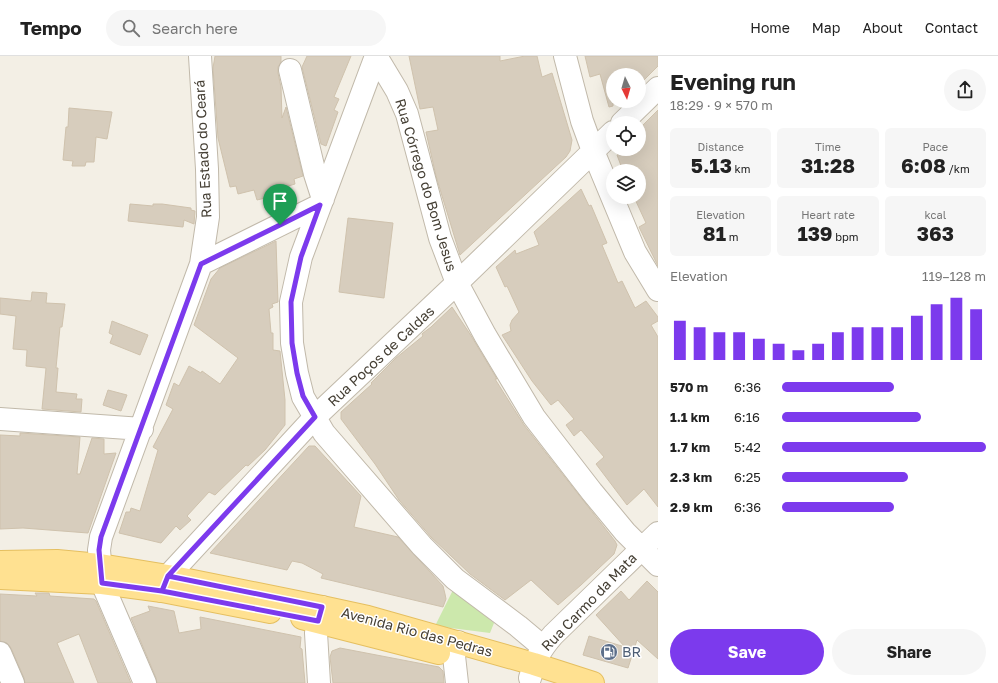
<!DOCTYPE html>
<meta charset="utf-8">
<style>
:root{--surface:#fff;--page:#f6f6f6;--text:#222;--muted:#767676;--line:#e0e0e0;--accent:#7c3aed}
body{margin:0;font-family:"Golos Text",sans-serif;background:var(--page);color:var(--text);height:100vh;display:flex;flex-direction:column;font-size:15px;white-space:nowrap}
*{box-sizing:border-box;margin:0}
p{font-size:13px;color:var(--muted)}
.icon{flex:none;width:22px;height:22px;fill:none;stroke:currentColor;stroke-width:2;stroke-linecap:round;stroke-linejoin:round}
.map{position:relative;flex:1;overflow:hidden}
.side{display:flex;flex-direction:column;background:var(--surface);width:340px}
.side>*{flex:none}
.needle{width:26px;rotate:175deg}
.buttons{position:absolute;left:606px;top:12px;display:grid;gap:8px}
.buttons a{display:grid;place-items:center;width:40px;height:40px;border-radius:50%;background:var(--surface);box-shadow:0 4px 16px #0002;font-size:20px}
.pin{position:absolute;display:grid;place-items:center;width:34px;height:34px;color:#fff;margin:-41px -17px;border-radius:50% 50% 50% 0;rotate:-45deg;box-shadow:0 0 4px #0007}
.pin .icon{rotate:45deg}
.round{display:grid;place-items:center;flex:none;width:42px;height:42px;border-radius:21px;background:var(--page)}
.headline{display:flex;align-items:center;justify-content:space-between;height:68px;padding:0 12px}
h1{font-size:22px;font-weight:700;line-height:30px}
.stats{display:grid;grid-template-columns:repeat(3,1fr);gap:6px;height:68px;padding:4px 12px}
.stats div{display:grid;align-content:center;border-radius:6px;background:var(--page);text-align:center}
.stats b{font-size:20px;font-weight:700}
.stats small{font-size:11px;font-weight:400}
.stats p{font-size:11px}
.chart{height:112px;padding:8px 12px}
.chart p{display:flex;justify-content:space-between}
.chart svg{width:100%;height:72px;margin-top:4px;stroke:var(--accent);stroke-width:6}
.primary-button{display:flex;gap:8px;margin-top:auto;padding:8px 12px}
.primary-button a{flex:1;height:46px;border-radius:24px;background:var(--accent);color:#fff;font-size:16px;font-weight:700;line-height:46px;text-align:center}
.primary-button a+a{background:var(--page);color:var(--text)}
ul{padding:0 12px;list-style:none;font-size:13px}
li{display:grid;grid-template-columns:64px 48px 1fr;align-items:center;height:30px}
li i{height:10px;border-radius:5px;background:var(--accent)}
header{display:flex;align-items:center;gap:24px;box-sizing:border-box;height:56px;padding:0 20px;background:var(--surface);border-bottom:1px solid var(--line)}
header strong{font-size:19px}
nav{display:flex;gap:22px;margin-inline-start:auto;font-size:14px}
.search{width:280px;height:36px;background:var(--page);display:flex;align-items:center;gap:10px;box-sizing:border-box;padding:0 14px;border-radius:22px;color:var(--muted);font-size:15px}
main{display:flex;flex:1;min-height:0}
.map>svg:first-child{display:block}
.green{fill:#cce8ac}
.building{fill:#d7cdbd;stroke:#cfc2ad}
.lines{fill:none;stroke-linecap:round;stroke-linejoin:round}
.minor-casing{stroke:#c1b9aa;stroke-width:24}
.major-casing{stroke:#e5bf60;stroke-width:24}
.minor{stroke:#fff;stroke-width:22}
.major{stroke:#ffe191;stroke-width:22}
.route-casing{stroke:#fff;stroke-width:8}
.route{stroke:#7c3aed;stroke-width:5}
.labels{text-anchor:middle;stroke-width:3;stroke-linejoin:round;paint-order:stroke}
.street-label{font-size:14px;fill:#453f34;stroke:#fff}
.service-label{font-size:14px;fill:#4e5e75;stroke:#fff;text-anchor:start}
</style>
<header>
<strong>Tempo</strong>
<div class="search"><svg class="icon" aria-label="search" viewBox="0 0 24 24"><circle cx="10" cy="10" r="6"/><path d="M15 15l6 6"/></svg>Search here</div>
<nav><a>Home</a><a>Map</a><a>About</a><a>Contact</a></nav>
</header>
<main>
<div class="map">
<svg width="658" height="627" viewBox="0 0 658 627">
<rect width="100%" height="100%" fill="#f3efe5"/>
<path class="green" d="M453,534L494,567L490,577L435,570Z"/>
<path class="building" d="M215,0H281V6L278,11V17L281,31L282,62L286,51L303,120L294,123L295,128L285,131L288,139L269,154L265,142L257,144L254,134L238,138L236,130L230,131L218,82L213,12Z
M307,0H351L334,41L339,43L334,54L338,56L326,90L321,88L302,11Z
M409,0H500V5L525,0H537L542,21L552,17L572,84L570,95L566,101L460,199L436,120L426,76L438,74L433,51L420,53Z
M585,0H658V10L639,29V19H613V50L609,51L600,18L590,21Z
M69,52L112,56L107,83L96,81L94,106H86L85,110H72L73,105L63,104L66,71H68Z
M658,54V210L639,171L646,167L634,141H639V115H623L617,99L622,97L620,93H639V73Z
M581,133L589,150L591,149L607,187L602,189L618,227L622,225L635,252L646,245L658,261V265L651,269L658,281V451L644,433L627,449L596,408L604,401L581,374L574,380L566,369L574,363L558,344L551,349L532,325L502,279L511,275L510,269L512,264L519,256L507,230L505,231L496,211L515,194L516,198L539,189L534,176Z
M130,148L153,150V148H162L191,152V154L195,155L194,168L184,164L183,171L128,165Z
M348,162L393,167L384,242L339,236Z
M276,185L278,246L272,248L273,251L269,253L271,277H273V294L280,295L285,344V369L265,394L248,410L246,409L215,439L209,436L187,460L191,464L180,474L176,470L161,487L119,477L126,456H130L131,452L140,455L158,394L153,391L173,353L166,349L174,327L179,330L189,310L201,317L202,315L220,328L238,302L194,269L211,223L220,212Z
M32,236L47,237L46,247L65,248L62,271H60L56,312H58L56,336L77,338L76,343H82L81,356L42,353L46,312L26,310L27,294L13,293L16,260L0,258V242L31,245Z
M452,251L470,278L497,323H495L524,369L615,485L617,489L614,498L581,529L558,549L531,524L505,544L470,518L431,481L399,444L375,408L341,363V356L372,328L371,327L396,302L423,280L422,278L423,277L431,271Z
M112,265L148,279L140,299L110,287L113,279L109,277Z
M108,334L127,339L121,355L103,349Z
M20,377L80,381L77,418H80L92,382L104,383V398L116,397L88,477L23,472L0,473V379L20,380Z
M309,390H315L361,440L354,471L398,481L443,530L445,538L446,543L443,551L321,522L323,518L302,507L292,505L287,514L210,497Z
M647,525L658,536V603L637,584L628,612L583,599L589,580L625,591L596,559L621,535L629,544Z
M35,537H49L50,540L94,543L96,545L131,627H98L79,578L57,587L74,627H25L24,622L11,592L7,587L0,585V538L37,540Z
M148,550L174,555L179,577L201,573L200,561L301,581L300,592L302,593L305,627H157L156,622L131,562L150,555Z
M340,592L439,611L443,615L444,627H333L330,601L332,595Z"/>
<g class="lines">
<g class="minor-casing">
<path id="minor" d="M376,0L301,201L291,246L292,287L297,317L303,341L324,377L422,490L455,523L518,570L543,591
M376,0L397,35L407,58L440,182L457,227L485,279L534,361L592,436L625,476L658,509
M565,0L582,65L593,95L635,196L658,234
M290,14L315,118L323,143
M622,67L658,32
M201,208L320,149
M0,363L142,373
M162,535L168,520L315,361L457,227L613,76
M0,597L13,627
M530,622C536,602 540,594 553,579L658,477
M145,627L102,527L99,494L101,481L201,208L208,161L207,113L200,0
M319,627L316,577L322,551
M457,627L454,600L458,586"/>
</g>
<g class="major-casing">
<path id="major" d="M0,506L57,505L100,509L168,520L322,551L368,561L534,608L593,627
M0,522L102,527L162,535L270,556
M302,562L439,597"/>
</g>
<use href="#minor" class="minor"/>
<use href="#major" class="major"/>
</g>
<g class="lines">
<g class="route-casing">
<path id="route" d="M280,169L201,208L101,481L99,494L102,527L162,535L168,520L322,551L318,565L162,535L168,520L315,361L303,340L297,317L292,287L291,246L301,201L320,149L280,169"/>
</g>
<use href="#route" class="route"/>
</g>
<defs>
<g id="fuel-disc" transform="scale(0.9)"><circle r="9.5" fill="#5c6f8a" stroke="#fff"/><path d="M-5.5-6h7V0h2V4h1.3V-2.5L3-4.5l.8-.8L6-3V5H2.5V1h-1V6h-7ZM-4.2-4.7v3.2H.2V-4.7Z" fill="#fff"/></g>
</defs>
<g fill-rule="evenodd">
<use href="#fuel-disc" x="609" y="596"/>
</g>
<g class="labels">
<g class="street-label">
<text transform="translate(203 93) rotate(-93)" y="5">Rua Estado do Ceará</text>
<text transform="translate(426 129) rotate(73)" y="5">Rua Córrego do Bom Jesus</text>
<text transform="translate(381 300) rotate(-43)" y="5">Rua Poços de Caldas</text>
<text transform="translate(589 546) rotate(-46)" y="5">Rua Carmo da Mata</text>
<text transform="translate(417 576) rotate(15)" y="5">Avenida Rio das Pedras</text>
</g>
<g class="service-label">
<text x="622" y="601">BR</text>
</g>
</g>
</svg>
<div class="buttons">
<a><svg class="needle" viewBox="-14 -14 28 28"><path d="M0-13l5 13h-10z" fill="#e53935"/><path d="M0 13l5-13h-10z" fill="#767676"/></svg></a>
<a><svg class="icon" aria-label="locate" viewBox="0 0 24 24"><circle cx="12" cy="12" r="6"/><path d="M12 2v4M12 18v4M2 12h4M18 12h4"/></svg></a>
<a><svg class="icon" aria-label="layers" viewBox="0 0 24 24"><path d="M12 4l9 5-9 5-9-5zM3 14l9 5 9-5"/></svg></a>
</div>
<div class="pin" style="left:280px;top:169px;background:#1e9e55"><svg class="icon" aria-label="arrive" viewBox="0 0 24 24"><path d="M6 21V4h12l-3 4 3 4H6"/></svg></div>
</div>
<section class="side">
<div class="headline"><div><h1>Evening run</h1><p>18:29 · 9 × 570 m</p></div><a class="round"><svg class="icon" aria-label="share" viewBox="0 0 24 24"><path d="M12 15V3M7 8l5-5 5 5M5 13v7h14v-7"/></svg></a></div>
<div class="stats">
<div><p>Distance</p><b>5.13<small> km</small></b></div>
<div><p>Time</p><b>31:28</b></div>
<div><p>Pace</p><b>6:08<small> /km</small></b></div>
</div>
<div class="stats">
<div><p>Elevation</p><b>81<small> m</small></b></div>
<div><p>Heart rate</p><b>139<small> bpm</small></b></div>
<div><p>kcal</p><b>363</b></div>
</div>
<div class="chart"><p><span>Elevation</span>119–128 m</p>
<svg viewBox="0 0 160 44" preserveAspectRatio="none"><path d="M5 44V20M15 44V24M25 44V27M35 44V27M45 44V31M55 44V34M65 44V38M75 44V34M85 44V27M95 44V24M105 44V24M115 44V24M125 44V17M135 44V10M145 44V6M155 44V13"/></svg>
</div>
<ul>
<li><b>570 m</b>6:36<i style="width:55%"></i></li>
<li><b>1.1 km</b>6:16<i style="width:68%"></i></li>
<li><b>1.7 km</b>5:42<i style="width:100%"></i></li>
<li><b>2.3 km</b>6:25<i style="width:62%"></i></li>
<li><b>2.9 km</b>6:36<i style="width:55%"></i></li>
</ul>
<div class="primary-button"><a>Save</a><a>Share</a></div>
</section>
</main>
